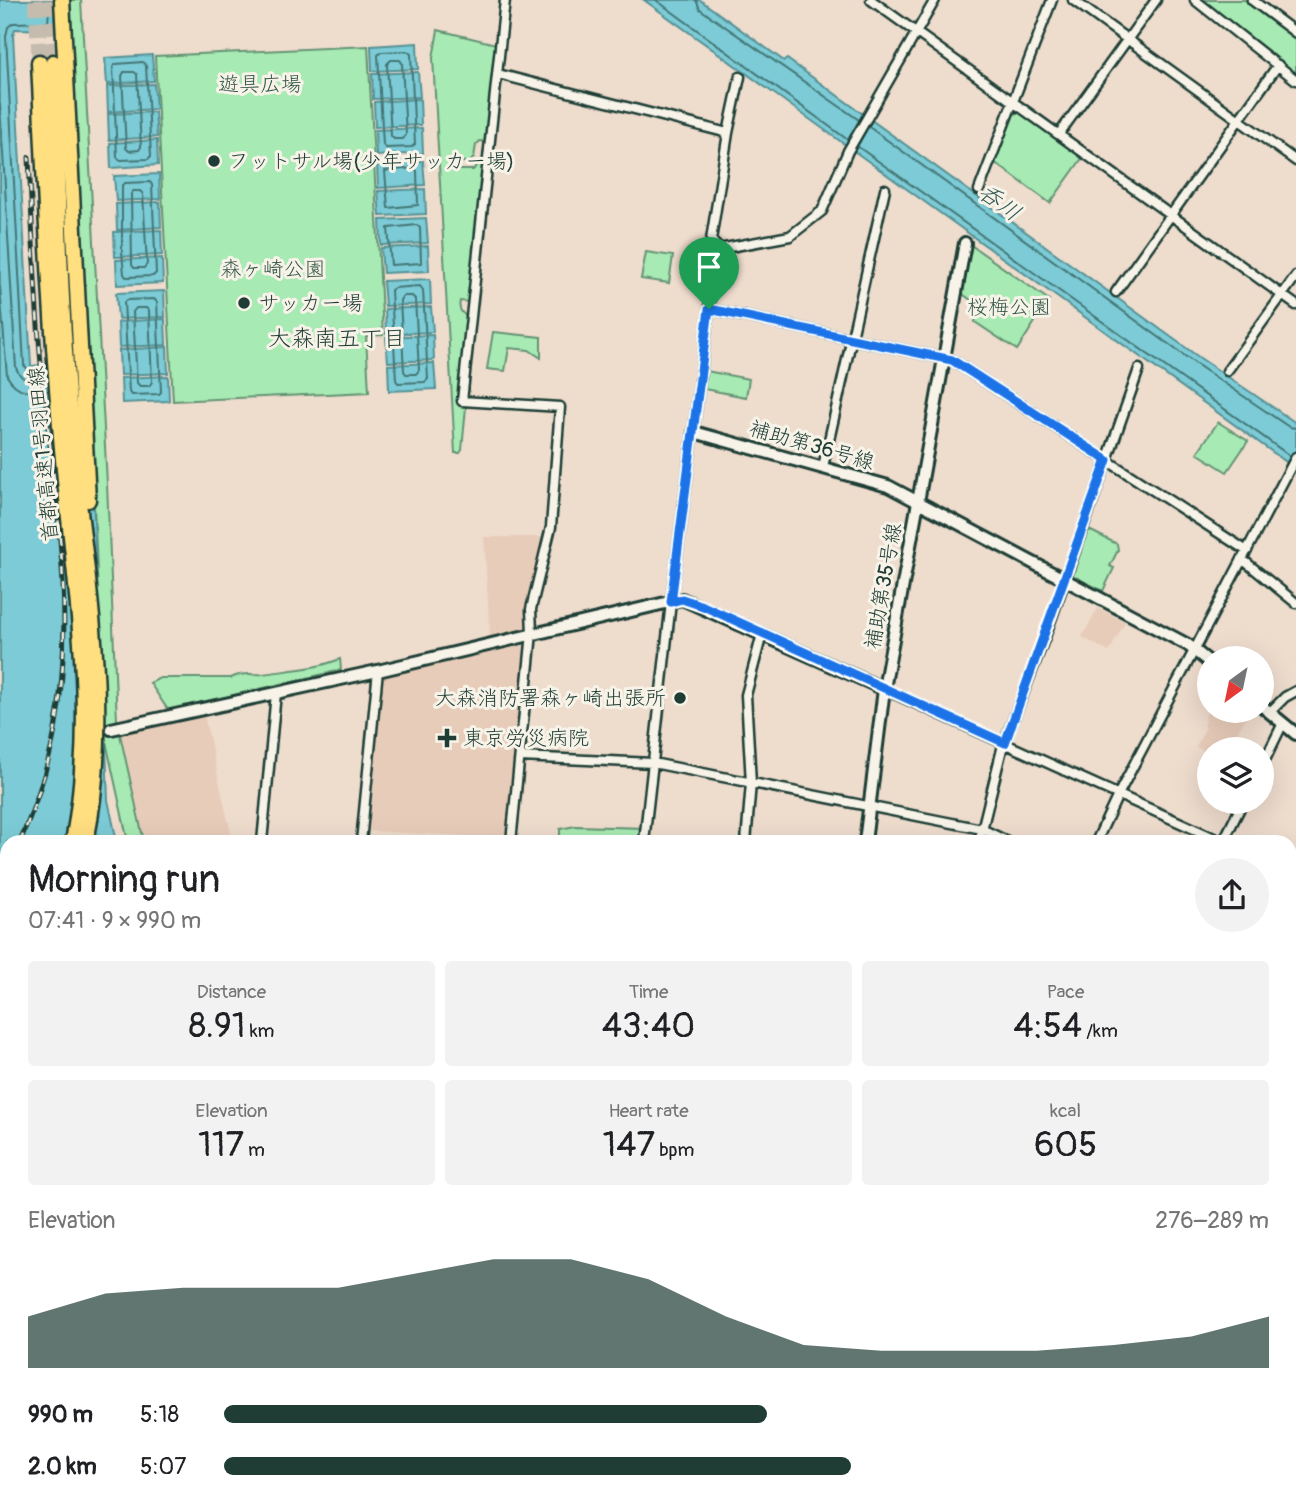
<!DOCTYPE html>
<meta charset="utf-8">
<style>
:root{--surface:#fff;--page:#f2f2f2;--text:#202124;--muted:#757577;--accent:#1f3d34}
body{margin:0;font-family:Pangolin,"Klee One",sans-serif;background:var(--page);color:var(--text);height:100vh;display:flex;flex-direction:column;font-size:26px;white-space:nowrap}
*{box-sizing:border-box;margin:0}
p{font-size:23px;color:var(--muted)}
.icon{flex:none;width:38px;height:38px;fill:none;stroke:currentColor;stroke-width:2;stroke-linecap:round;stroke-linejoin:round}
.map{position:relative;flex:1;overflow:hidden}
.details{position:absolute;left:0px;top:835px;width:1297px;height:674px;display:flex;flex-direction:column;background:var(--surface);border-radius:21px 21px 0 0;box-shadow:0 7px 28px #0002}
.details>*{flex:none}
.needle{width:46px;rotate:213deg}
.controls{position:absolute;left:1197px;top:646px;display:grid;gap:14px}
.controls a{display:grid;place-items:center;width:77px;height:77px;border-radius:50%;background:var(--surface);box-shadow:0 7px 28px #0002;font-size:35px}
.pin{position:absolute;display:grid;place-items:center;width:60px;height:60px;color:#fff;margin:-72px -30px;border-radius:50% 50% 50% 0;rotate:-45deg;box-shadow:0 0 7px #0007}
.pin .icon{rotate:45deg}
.round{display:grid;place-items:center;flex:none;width:74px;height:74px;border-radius:37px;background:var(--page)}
.head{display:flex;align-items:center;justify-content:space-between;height:119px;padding:0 28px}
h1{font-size:38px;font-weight:600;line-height:52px}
.figures{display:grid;grid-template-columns:repeat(3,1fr);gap:10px;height:119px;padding:7px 28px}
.figures div{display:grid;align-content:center;border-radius:7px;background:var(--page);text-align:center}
.figures b{font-size:35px;font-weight:600}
.figures small{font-size:19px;font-weight:400}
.figures p{font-size:19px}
.chart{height:196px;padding:14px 28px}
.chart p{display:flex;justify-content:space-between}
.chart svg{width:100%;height:126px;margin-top:7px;fill:var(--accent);opacity:.7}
ul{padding:0 28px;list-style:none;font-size:23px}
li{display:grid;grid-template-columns:112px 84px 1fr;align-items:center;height:52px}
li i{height:18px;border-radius:9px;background:var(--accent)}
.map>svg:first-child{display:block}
.built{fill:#e8ccba}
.green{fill:#a8eab3;stroke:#649474;stroke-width:2}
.water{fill:#7bcbd6;stroke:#569295;stroke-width:2}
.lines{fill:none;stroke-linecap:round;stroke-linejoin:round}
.shore{stroke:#447675;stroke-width:2}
.motorway-tunnel{stroke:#c5bcae;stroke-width:14;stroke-dasharray:14 7;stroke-linecap:butt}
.minor-casing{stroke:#1f3d34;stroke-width:13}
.tertiary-casing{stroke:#1f3d34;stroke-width:16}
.motorway-casing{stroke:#1f3d34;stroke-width:19}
.minor{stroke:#f7f3e8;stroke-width:8}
.tertiary{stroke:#f7f3e8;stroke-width:10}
.motorway{stroke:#ffdf80;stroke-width:14}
.rail-casing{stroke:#1f3d34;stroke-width:5}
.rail{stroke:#f7f3e8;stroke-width:2.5;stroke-dasharray:8;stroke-linecap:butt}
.route-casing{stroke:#fff;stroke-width:14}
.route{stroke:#1a73e8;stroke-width:9}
.poi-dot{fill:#1f3d34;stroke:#f7f3e8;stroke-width:2.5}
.labels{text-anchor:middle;stroke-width:6;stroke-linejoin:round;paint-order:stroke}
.park-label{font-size:21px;fill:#345747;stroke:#f7f3e8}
.poi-label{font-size:21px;fill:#1f3d34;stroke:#f7f3e8;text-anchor:start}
.street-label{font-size:21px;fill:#1f3d34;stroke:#f7f3e8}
.water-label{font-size:23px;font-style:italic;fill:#315954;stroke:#f7f3e8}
.neighbourhood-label{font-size:23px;fill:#1f3d34;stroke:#f7f3e8}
</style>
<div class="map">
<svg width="1296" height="1507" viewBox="0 0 1296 1507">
<rect width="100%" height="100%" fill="#eedccd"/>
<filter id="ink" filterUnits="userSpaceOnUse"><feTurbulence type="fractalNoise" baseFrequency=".0143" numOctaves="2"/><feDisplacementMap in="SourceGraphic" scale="14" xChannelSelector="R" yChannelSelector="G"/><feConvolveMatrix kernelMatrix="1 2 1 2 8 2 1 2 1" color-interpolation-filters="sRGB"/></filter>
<g filter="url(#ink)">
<path class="built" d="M484,537H542L545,540L530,629L490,637Z
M1098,608L1125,622L1109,652L1082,637Z
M526,645L507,838L369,831L383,678L390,672Z
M1209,709V710L1250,711L1227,749H1209V754L1196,747L1206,727L1203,725L1206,719L1204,718Z
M204,715L233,842H144L119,733Z"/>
<path class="green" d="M70,0H81L107,484L117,721L144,842H128L103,728L96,548Z
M1199,0H1245L1296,37V77Z
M438,30L496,44L486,142L480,141L476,145L474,157L470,162H449V170H473L483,159L485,147H487L470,302L460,301C458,309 461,314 469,317L460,406L466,407L462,450L460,453H455L433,58Z
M368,46L383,335L366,336L369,392L173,401L155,56Z
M1021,112L1083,157L1050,203L994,162L1012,115Z
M968,243L1049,300L1017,350L975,322L979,306L960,292Z
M646,252L673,256L669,283L641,279Z
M493,332L541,337V358L529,350L509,348L505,371L487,369Z
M706,371L749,379L746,397L704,389Z
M1218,422L1248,441L1227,472L1197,453Z
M1087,529L1117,544L1118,550L1110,566L1114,568L1103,591L1071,575Z
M340,659L341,670L168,710L150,683L160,678H231C242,672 252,675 263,674C289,670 316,669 340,659Z
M575,826L646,828L644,842H560V829Z
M7,1090V1502H140L141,1507H0V1100Z"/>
<path class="water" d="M0,0H57V30L15,29L13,35L31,366L87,360L103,728L106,746L108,800L117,842H7V925L0,895Z
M644,0H700L784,61L787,59L1200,358L1296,423V469Z
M417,43L418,69L372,71L371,46Z
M152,55L154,81L107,84L105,58Z
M418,72L420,97L373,99L372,74Z
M154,84L156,109L108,112L107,86Z
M420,99L421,125L375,127L374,102Z
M155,112L157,137L109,140L108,114Z
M422,128L423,153L376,156L375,130Z
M157,140L158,165L111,168L110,143Z
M423,161L425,185L378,188L377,163Z
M159,174L160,199L116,201L114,176Z
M425,189L426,214L380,216L378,191Z
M160,202L161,227L117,230L116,204Z
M426,218L428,243L381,245L380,220Z
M161,230L162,255L115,257L114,232Z
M428,246L429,271L383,273L381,248Z
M162,258L163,283L117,285L116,260Z
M430,279L431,304L385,306L383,281Z
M164,291L165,317L118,319L116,293Z
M431,307L433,332L386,334L385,309Z
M165,319L166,345L119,347L118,322Z
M433,335L434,360L388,362L386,337Z
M167,347L168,373L120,375L119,350Z
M434,363L436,389L389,391L388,365Z
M168,376L169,401L122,403L121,378Z
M152,1502H265L267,1507H153Z"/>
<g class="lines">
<path class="shore" d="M656,0L848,140
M696,0L700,9L859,120
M407,51L411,54L415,144L412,147L386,148L383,145L378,55L381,52Z
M391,60H400L402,63L406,135L403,139H394L391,136L387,64Z
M143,62L146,66L151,156L148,159L120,160L117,157L113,67L116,64Z
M134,72L137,74L141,147L139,150L129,151L126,148L122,76L124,72Z
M0,104L16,368C22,383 33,382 48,380
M869,127L1196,364L1289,427L1296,428
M857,146L1290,456
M414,168L417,171L418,205L388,208L385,171Z
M150,182L152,185L156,273L153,276L126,277L124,274L122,252V185L125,183Z
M133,191H140L143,194L147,264L144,268H134L132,265L131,194Z
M417,225L420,228L421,263L391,265L388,228Z
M420,286L423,290L428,379L425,382L398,383L396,380L391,290L394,288Z
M0,287L7,376C17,393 31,393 48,391
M403,296H412L415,299L419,370L416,374H406L404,371L400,300Z
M154,299L157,302L161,392L159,394L131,395L129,392L124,302L127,300Z
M136,308H146L149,311L152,382L149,386H140L137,383L133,312Z
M47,372L31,373L24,365L6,36L8,27L13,23L48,22L50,0"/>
<path class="motorway-tunnel" d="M35,0L39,62
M48,0L53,62"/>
<g class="minor-casing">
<path id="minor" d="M505,0L462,401L560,407L551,527L531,609L532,633L511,842
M871,0L1296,305
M1073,0L1296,161
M1195,0L1296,80
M1252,0L1296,33
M498,74L728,133L711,240L719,249
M728,133L740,77
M1059,134L1156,0
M979,190L1052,0
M719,249L790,236L822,211L848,151L935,0
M1116,292L1278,65
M709,309L952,360L1247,551
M1227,371L1296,276
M823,467L885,189
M1242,559L1296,603
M884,689L1223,842
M1270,712L1285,697L1296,691
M520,757L653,763L982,829L1009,842
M1262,766L1283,723
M262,842L276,693
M361,842L378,670
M644,842L671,602L711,295L719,249
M746,842L751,783L746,695L762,634
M979,842L1002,749L1045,637L1139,369
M1096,842L1119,793L1296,457
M1223,842L1243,802
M1290,898L1296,903
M1290,981L1296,993
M1290,1005L1296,1008
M1290,1039L1296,1031
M1290,1096L1296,1116
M1290,1135L1296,1136
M1290,1182L1296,1180
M1290,1270L1296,1267
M1290,1302L1296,1298
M1290,1389L1296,1400
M1290,1447L1296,1443
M534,1502L535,1507
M1154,1502L1165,1507
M1256,1502L1261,1507
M387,1507V1502
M954,1507L955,1502
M1033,1507L1035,1502
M1196,1507L1204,1502"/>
</g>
<g class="tertiary-casing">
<path id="tertiary" d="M694,432L888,486L1188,645L1209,662
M1262,706L1296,734
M111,729L382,670L682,599L884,689
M865,842L884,689L965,243
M583,1502H638
M643,1502L712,1507
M826,1507V1502"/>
</g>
<g class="motorway-casing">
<path id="motorway" d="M62,0L88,500
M39,62C45,187 50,312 61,437C72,572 99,706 73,842
M53,62C58,188 60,314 72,440C85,573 113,709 86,842
M0,1051L7,1038
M0,1076L7,1064"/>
</g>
<use href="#minor" class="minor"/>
<use href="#tertiary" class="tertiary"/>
<use href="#motorway" class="motorway"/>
<g class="rail-casing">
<path id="rail" d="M20,842C35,806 48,769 55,730C77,610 53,485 41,364C35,296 32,226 29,157
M0,871L7,858"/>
</g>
<use href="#rail" class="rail"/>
</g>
</g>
<g class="lines" filter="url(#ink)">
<g class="route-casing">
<path id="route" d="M709,309L952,360L1107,460L1005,743L703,606L682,599L671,602Z"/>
</g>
<use href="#route" class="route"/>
</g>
<g class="poi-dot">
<circle cx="214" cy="161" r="7"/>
<circle cx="244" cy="303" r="7"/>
<circle cx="680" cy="698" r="7"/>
<path d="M443.5 727.5h7v7h7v7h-7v7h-7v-7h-7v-7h7z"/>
</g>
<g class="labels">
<g class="park-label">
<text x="260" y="91">遊具広場</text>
<text x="273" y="276">森ヶ崎公園</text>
<text x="1009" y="314">桜梅公園</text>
</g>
<g class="poi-label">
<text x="228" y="168">フットサル場(少年サッカー場)</text>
<text x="258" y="310">サッカー場</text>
<text x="666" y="705" text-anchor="end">大森消防署森ヶ崎出張所</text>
<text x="463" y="745">東京労災病院</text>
</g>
<g class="street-label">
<text transform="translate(812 445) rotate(16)" y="7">補助第36号線</text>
<text transform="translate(43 454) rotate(-95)" y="7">首都高速1号羽田線</text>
<text transform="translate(883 586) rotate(-80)" y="7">補助第35号線</text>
</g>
<g class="water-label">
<text transform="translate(1000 202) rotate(36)" y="8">呑川</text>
</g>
<g class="neighbourhood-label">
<text x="337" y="346">大森南五丁目</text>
</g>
</g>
</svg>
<div class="controls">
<a><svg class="needle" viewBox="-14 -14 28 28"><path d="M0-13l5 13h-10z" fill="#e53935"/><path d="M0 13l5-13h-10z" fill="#757577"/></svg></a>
<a><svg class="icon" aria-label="layers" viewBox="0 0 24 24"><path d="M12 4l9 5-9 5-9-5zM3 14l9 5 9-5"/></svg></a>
</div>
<div class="pin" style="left:709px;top:309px;background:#1e9e55"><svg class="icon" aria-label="arrive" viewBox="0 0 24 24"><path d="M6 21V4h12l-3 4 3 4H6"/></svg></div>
<section class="details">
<div class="head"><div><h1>Morning run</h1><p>07:41 · 9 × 990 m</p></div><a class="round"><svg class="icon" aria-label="share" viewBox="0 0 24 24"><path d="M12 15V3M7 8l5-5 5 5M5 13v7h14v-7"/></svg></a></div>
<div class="figures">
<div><p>Distance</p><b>8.91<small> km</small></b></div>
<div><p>Time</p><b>43:40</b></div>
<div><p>Pace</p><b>4:54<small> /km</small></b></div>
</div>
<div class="figures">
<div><p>Elevation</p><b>117<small> m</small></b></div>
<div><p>Heart rate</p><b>147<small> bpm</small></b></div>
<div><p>kcal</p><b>605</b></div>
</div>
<div class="chart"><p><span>Elevation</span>276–289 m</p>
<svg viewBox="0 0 160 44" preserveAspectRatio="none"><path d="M0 44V26L10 18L20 16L30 16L40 16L50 11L60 6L70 6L80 13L90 26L100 36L110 38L120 38L130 38L140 36L150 33L160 26V44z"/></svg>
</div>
<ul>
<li><b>990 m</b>5:18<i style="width:52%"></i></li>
<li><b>2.0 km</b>5:07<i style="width:60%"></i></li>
</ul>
</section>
</div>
